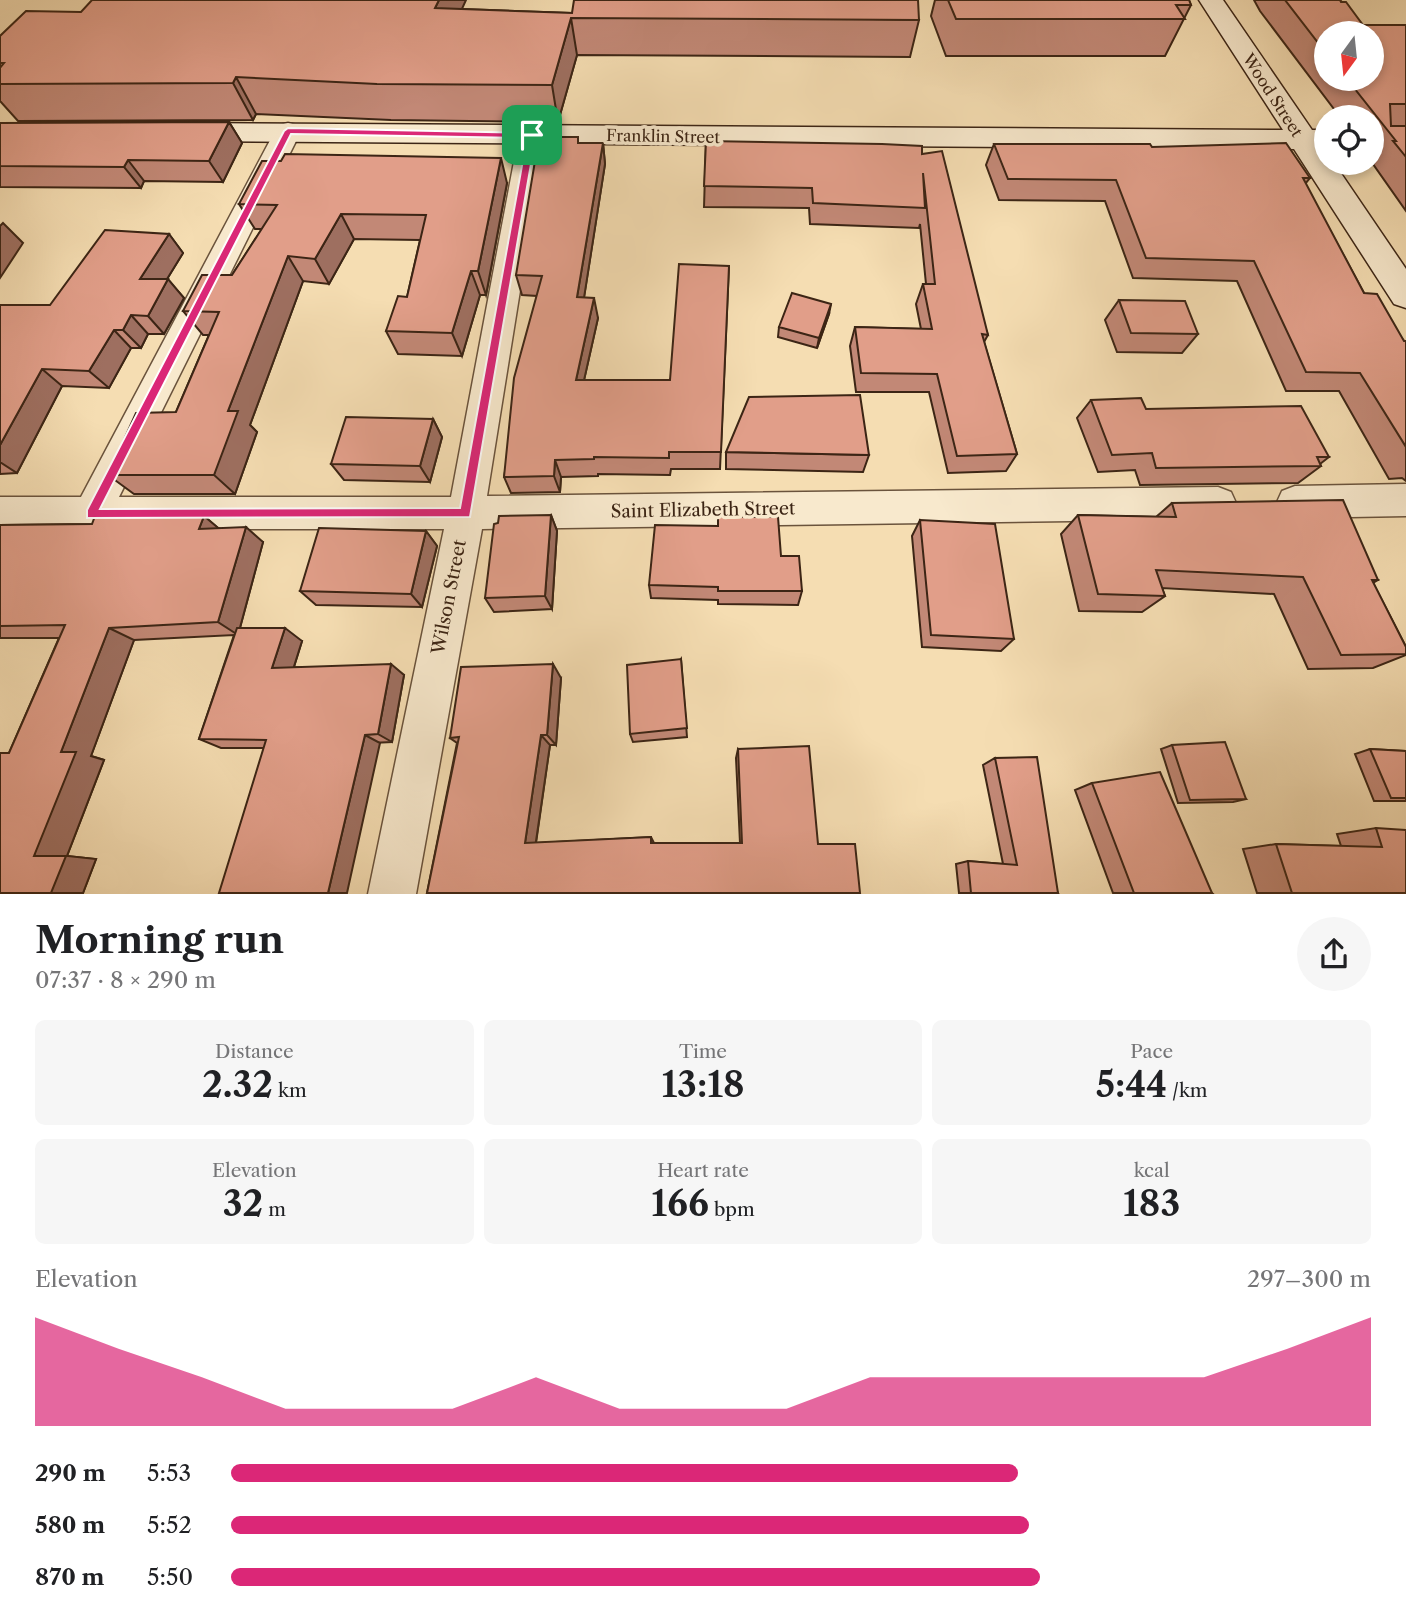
<!DOCTYPE html>
<meta charset="utf-8">
<style>
:root{--surface:#fff;--page:#f6f6f6;--text:#202124;--muted:#757577;--accent:#db2777}
body{margin:0;font-family:"Libre Caslon Text",serif;background:var(--page);color:var(--text);height:100vh;display:flex;flex-direction:column;font-size:26px;white-space:nowrap}
*{box-sizing:border-box;margin:0}
p{font-size:23px;color:var(--muted)}
.icon{flex:none;width:38px;height:38px;fill:none;stroke:currentColor;stroke-width:2;stroke-linecap:round;stroke-linejoin:round}
.map{position:relative;height:894px;overflow:hidden}
.panel{display:flex;flex-direction:column;background:var(--surface);flex:1}
.panel>*{flex:none}
.needle{width:46px;rotate:195deg}
.controls{position:absolute;left:1314px;top:21px;display:grid;gap:14px}
.controls a{display:grid;place-items:center;width:70px;height:70px;border-radius:50%;background:var(--surface);box-shadow:0 4px 10px #0003;font-size:35px}
.pin{position:absolute;display:grid;place-items:center;width:60px;height:60px;color:#fff;margin:-30px;border-radius:14px;box-shadow:0 4px 10px #0006}
.round{display:grid;place-items:center;flex:none;width:74px;height:74px;border-radius:37px;background:var(--page)}
.head{display:flex;align-items:center;justify-content:space-between;height:119px;padding:0 35px}
h1{font-size:38px;font-weight:800;line-height:52px}
.stats{display:grid;grid-template-columns:repeat(3,1fr);gap:10px;height:119px;padding:7px 35px}
.stats div{display:grid;align-content:center;border-radius:10px;background:var(--page);text-align:center}
.stats b{font-size:35px;font-weight:800}
.stats small{font-size:19px;font-weight:400}
.stats p{font-size:19px}
.chart{height:196px;padding:14px 35px}
.chart p{display:flex;justify-content:space-between}
.chart svg{width:100%;height:126px;margin-top:7px;fill:var(--accent);opacity:.7}
ul{padding:0 35px;list-style:none;font-size:23px}
li{display:grid;grid-template-columns:112px 84px 1fr;align-items:center;height:52px}
li i{height:18px;border-radius:9px;background:var(--accent)}
.map>svg:first-child{display:block}
.lines{fill:none;stroke-linecap:round;stroke-linejoin:round}
.street-casing{stroke:#6a533c;stroke-width:3}
.secondary-casing{stroke:#3c2515;stroke-width:3}
.street{fill:#f8e9cd;fill-rule:evenodd}
.secondary{fill:#f8e9cd;fill-rule:evenodd}
.wall{fill:#c28876;stroke:#3c2515;stroke-width:2;fill-rule:evenodd}
.shaded-wall{fill:#9e6f60;stroke:#3c2515;stroke-width:2}
.building{fill:#e19e89;stroke:#3c2515;stroke-width:2}
.route{fill:#db2777;stroke:#fff;stroke-width:2;fill-rule:evenodd}
.labels{text-anchor:middle;stroke-width:7;stroke-linejoin:round;paint-order:stroke}
.far-street-label{font-size:16px;fill:#3c2515;stroke:#f8e9cd}
.street-label{font-size:18px;fill:#3c2515;stroke:#f8e9cd}
</style>
<div class="map">
<svg width="1406" height="894" viewBox="0 0 1406 894">
<rect width="100%" height="100%" fill="#f5ddb2"/>
<filter id="stains"><feTurbulence type="fractalNoise" baseFrequency=".00286" numOctaves="4"/><feColorMatrix values="0 0 0 0 .2 0 0 0 0 .09 0 0 0 0 .02 0 0 0 .5 -.17"/></filter>
<radialGradient id="worn" r=".72"><stop offset=".6" stop-color="#630" stop-opacity="0"/><stop offset="1" stop-color="#630" stop-opacity=".3"/></radialGradient>
<g class="lines">
<g class="street-casing">
<path id="street" d="M288,123L297,125L301,131L119,497H451L519,135L523,129H541L545,135L487,496L1218,487L1231,492L1236,503L1231,514L1218,519L482,529L416,894H368L444,529H0V497H81L275,131L279,125Z
M1406,484V516L1295,518L1282,513L1277,502L1282,491L1295,486Z"/>
</g>
<g class="secondary-casing">
<path id="secondary" d="M1199,0H1223L1312,130H1326L1324,148L1326,163H1334L1406,269V308L1394,304L1294,149L184,141L174,138L170,132L174,126L184,123L1283,130Z"/>
</g>
<use href="#street" class="street"/>
<use href="#secondary" class="secondary"/>
</g>
<path class="wall" d="M935,0H1189L1191,5L1165,56H946L931,16Z
M1254,0H1340L1363,25L1406,104V211L1373,164L1374,163L1372,160V117H1340L1260,11ZM1326,33L1372,79H1326Z
M462,9L572,13L919,20L910,57L577,55L558,122L391,120L256,114L253,120L18,121L0,101V36L81,12Z
M229,122L242,143L223,182L144,181L141,188L0,187V123Z
M706,141L922,154L988,335L984,342L1017,454L1006,471L948,473L929,392H856L850,346L855,327L921,329L916,304L923,284H926L920,224L919,228L810,224L809,208L704,207Z
M579,143H603L605,164L584,297L598,318L584,380H670L729,266L720,469H671L670,475L598,474V476L561,477L560,492L511,493L504,477L537,296L522,295L516,275Z
M994,144L1152,147L1310,178L1305,184L1364,293L1404,341H1406V481L1402,478L1389,479L1339,391H1286L1237,281L1133,278L1105,201L999,200L986,165Z
M507,183L486,295H480L462,356L398,354L386,331L407,297L420,240L354,239L329,284L303,281L250,425L257,432L235,494H134L108,475L176,412L209,335H203L183,311L232,275L262,229H255L239,204Z
M169,234L183,253L167,279L184,298L164,334H148L141,348H131L109,388L62,386L17,473L0,474V305H50Z
M1119,300L1198,334L1182,353L1117,352L1105,320Z
M829,314L817,348L778,337L779,327Z
M1091,400L1146,409L1329,457L1320,464L1321,466L1298,483L1140,485L1135,470L1098,472L1077,418Z
M433,419L442,437L430,482L344,480L331,464Z
M726,452L869,455L863,472L726,469Z
M1172,503L1378,580L1373,583L1406,647V655L1373,668L1308,669L1274,594L1162,588L1165,596L1142,612L1079,611L1061,534L1078,515L1156,517Z
M551,515L557,531L552,609L494,612L485,598Z
M204,516L218,528L263,542L240,628L302,641L294,667L404,675L392,742L264,748H221L199,739L234,635L134,640L91,756L104,760L67,856L96,859L83,893L9,753L59,638H0V525L92,524Z
M920,520L1014,639L1001,651L922,647L912,536Z
M426,531L437,546L422,607L316,605L300,591Z
M781,556L802,591L798,605L718,604V600L651,598L649,585Z
M681,659L687,737L633,742L630,734Z
M561,678L556,745H550L536,843L651,837L654,843H740L736,758L738,749L818,844L427,893L457,743L450,738Z
M1172,745L1246,799L1233,802L1178,803L1161,749Z
M1370,749L1406,751V801H1374L1355,754Z
M995,758L1058,893H959L956,864L968,861L1003,864L983,765Z
M1092,783L1212,893H1113L1075,790Z
M1376,828L1406,893H1257L1243,849L1276,844L1341,846L1337,834Z"/>
<path class="shaded-wall" d="M439,0H466L446,44L435,8Z
M571,18L577,55L558,122L552,85Z
M236,77L256,114L253,120L233,83Z
M229,122L242,143L223,182L209,161Z
M603,143L605,164L581,317L577,297Z
M501,158L507,183L486,295L478,271Z
M128,160L144,181L141,188L124,167Z
M341,214L354,239L329,284L315,259Z
M3,223L23,243L0,278V226Z
M169,234L183,253L156,297L140,279Z
M288,256L303,281L250,425L257,432L235,494L214,475L228,411Z
M471,271L480,295L462,356L452,333Z
M168,279L184,298L164,334L148,316Z
M594,298L598,318L580,398L576,380Z
M831,304L829,314L817,348L819,338Z
M131,315L148,334L141,348L123,330Z
M114,330L131,348L109,388L89,371Z
M42,369L62,386L17,473L0,462V445Z
M433,419L442,437L430,482L420,466Z
M555,460L561,477L560,492L554,476Z
M551,515L557,531L552,609L545,596Z
M204,516L223,532L199,529Z
M246,527L263,542L238,635L218,622Z
M426,531L437,546L422,607L411,594Z
M109,628L134,640L91,756L104,760L67,856L96,859L83,893H51L34,856L61,752Z
M285,628L302,641L290,679L272,668Z
M391,664L404,675L392,742L378,734Z
M553,664L561,678L556,745L547,735Z
M365,735L380,743L347,893H328Z
M541,735L550,745L535,848L525,843Z"/>
<path class="building" d="M92,0H439L435,8L572,13L574,0H918L919,20L571,18L552,85L377,84L236,77L233,83L0,84V68L4,63H0V36L26,11L81,12Z
M948,0H1189L1191,5H1176L1185,19H956Z
M1285,0H1340L1341,2H1346L1363,25H1406V104H1390L1391,126H1406V157L1393,141H1396L1347,79H1372V33H1326V53Z
M229,122L209,161L128,160L124,167L0,166V123Z
M539,137H578V143H603L577,297L594,298L576,380H670L679,264L729,266L721,452H669V458L594,457V459L555,460L554,476L504,477L514,378L542,276L516,275Z
M706,141L882,144L922,146V154L942,151L988,335L982,334L1017,454L957,456L937,374L861,373L855,327L932,329L923,284H935L923,173L925,208L813,203L812,188L704,186Z
M1286,143L1310,178H1303L1364,293L1377,294L1404,341H1406V447L1360,373L1306,372L1254,261L1146,258L1116,180L1008,179L994,144H1150L1152,147Z
M285,154L501,158L478,271H471L452,333L386,331L398,296L407,297L426,215L341,214L315,259L288,256L228,411H238L214,475H108L136,413L176,412L219,312L183,311L202,275H232L277,205L239,204L262,161H281Z
M105,230L169,234L140,279H168L148,316L131,315L123,330H114L89,371L42,369L0,445V305H50Z
M792,293L831,304L819,338L779,327Z
M1119,300L1185,301L1198,334L1131,333Z
M860,395L869,455L726,452L749,397Z
M1141,398L1146,409L1301,406L1329,457H1317L1321,466L1156,468L1152,453L1112,455L1091,400Z
M346,417L433,419L420,466L331,464Z
M1343,500L1378,580H1372L1406,647V654L1341,655L1303,577L1156,570L1165,596L1098,594L1078,515L1176,517L1172,503Z
M551,515L545,596L485,598L494,524L498,523L499,516Z
M95,516H204L199,529L246,527L218,622L109,628L61,752H76L34,856H66L51,893H0V753H9L65,625L0,626V525L92,524Z
M718,517H778L781,556H799L802,591H718V587L649,585L655,525L718,526Z
M920,520L995,524L1014,639L931,635Z
M319,528L426,531L411,594L300,591Z
M237,628H285L272,668L391,664L378,734L365,735L328,893H219L266,740L199,739Z
M681,659L687,728L630,734L627,665Z
M553,664L547,735H541L525,843L651,837V843H742L738,749L809,746L818,844H855L860,893H427L459,737L450,738L461,667Z
M1225,742L1246,799L1190,800L1172,745Z
M1370,749L1406,751V798H1391Z
M1037,757L1058,893H971L968,861L1017,865L995,758Z
M1160,772L1212,893H1134L1092,783Z
M1376,828L1406,830V893H1292L1276,844L1382,847Z"/>
<path class="route" d="M288,128L532,133L536,135L470,517L87,518V510L284,131ZM291,134L527,138L460,508L100,509Z"/>
<g class="labels">
<g class="far-street-label">
<text transform="translate(1273 95) rotate(57)" y="6">Wood Street</text>
<text transform="translate(663 136) rotate(1)" y="6">Franklin Street</text>
</g>
<g class="street-label">
<text transform="translate(703 510) rotate(-1)" y="6">Saint Elizabeth Street</text>
<text transform="translate(449 597) rotate(-79)" y="6">Wilson Street</text>
</g>
</g>
<rect width="100%" height="100%" filter="url(#stains)"/>
<rect width="100%" height="100%" fill="url(#worn)"/>
</svg>
<div class="controls">
<a><svg class="needle" viewBox="-14 -14 28 28"><path d="M0-13l5 13h-10z" fill="#e53935"/><path d="M0 13l5-13h-10z" fill="#757577"/></svg></a>
<a><svg class="icon" aria-label="locate" viewBox="0 0 24 24"><circle cx="12" cy="12" r="6"/><path d="M12 2v4M12 18v4M2 12h4M18 12h4"/></svg></a>
</div>
<div class="pin" style="left:532px;top:135px;background:#1e9e55"><svg class="icon" aria-label="arrive" viewBox="0 0 24 24"><path d="M6 21V4h12l-3 4 3 4H6"/></svg></div>
</div>
<section class="panel">
<div class="head"><div><h1>Morning run</h1><p>07:37 · 8 × 290 m</p></div><a class="round"><svg class="icon" aria-label="share" viewBox="0 0 24 24"><path d="M12 15V3M7 8l5-5 5 5M5 13v7h14v-7"/></svg></a></div>
<div class="stats">
<div><p>Distance</p><b>2.32<small> km</small></b></div>
<div><p>Time</p><b>13:18</b></div>
<div><p>Pace</p><b>5:44<small> /km</small></b></div>
</div>
<div class="stats">
<div><p>Elevation</p><b>32<small> m</small></b></div>
<div><p>Heart rate</p><b>166<small> bpm</small></b></div>
<div><p>kcal</p><b>183</b></div>
</div>
<div class="chart"><p><span>Elevation</span>297–300 m</p>
<svg viewBox="0 0 160 44" preserveAspectRatio="none"><path d="M0 44V6L10 17L20 27L30 38L40 38L50 38L60 27L70 38L80 38L90 38L100 27L110 27L120 27L130 27L140 27L150 17L160 6V44z"/></svg>
</div>
<ul>
<li><b>290 m</b>5:53<i style="width:69%"></i></li>
<li><b>580 m</b>5:52<i style="width:70%"></i></li>
<li><b>870 m</b>5:50<i style="width:71%"></i></li>
</ul>
</section>
